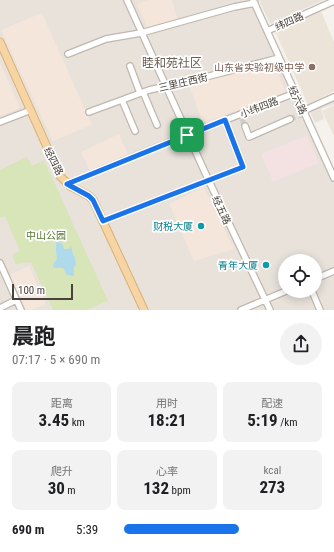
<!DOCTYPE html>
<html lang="zh">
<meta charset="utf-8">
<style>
:root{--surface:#fff;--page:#f2f2f2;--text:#202124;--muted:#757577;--accent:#1a73e8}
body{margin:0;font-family:"Roboto Condensed","Noto Sans SC",sans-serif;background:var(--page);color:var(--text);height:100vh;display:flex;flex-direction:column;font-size:15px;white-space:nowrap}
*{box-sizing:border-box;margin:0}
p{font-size:13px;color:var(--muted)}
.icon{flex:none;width:22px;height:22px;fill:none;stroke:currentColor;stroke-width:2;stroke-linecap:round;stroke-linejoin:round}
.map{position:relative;height:310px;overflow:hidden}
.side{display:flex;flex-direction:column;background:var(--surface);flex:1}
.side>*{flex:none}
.fabs{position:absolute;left:278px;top:254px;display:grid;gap:8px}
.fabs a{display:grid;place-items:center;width:44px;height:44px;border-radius:50%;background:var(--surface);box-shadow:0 2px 10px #0003;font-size:20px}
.scale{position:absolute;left:12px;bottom:10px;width:61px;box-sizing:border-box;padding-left:4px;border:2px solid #49413a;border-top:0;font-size:11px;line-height:14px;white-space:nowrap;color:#49413a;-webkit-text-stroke:3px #fff;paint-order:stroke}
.pin{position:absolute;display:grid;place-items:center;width:34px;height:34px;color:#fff;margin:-17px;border-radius:8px;box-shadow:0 2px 6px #0006}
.round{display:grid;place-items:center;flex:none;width:42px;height:42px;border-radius:21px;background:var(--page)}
.headline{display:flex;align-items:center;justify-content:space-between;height:68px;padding:0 12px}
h1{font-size:22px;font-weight:700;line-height:30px}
.metrics{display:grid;grid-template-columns:repeat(3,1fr);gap:6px;height:68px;padding:4px 12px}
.metrics div{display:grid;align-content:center;border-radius:8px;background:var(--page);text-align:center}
.metrics b{font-size:17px;font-weight:700}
.metrics small{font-size:11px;font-weight:400}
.metrics p{font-size:11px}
ul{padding:0 12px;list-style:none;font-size:13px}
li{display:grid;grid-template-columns:64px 48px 1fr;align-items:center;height:30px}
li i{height:10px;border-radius:5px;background:var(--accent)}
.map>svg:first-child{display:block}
.residential{fill:#e8e2db;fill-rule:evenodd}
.commercial{fill:#f4e6da}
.education{fill:#ece4d8}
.medical{fill:#f4e1e1}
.green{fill:#d7e5b9}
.water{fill:#afdaeb}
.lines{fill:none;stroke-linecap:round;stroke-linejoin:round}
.minor-tunnel{stroke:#d3cec8;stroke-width:5.5;stroke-dasharray:5.5 3;stroke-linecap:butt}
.minor-casing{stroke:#c0b8af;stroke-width:8}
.major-casing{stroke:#daaf75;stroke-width:9}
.minor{stroke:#fff;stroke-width:5.5}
.major{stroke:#f6d4a4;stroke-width:7}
.route-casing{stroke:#fff;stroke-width:8}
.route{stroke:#1a73e8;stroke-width:5}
.education-dot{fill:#8d6e63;stroke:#fff;stroke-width:1.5}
.culture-dot{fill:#0f9aa8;stroke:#fff;stroke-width:1.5}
.labels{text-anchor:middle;stroke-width:3.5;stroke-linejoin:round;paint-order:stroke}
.street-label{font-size:10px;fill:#49413a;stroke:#fff}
.education-label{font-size:10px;fill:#785e54;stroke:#fff;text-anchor:end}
.culture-label{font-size:10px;fill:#0d838f;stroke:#fff;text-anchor:end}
.park-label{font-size:10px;fill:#547731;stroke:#fff}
.quarter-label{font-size:12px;fill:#6b5e52;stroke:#fff}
</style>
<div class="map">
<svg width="334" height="310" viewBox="0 0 334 310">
<rect width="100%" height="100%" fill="#f5f1ec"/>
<path class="residential" d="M0,0H254L334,178V310H0ZM285,261H315V291H285Z
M259,0H324L270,24Z
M334,100V104L321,109L324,119L315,123L309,110Z"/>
<path class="commercial" d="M148,0H172L178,21L148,29L137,4Z
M42,13L92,125L53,141L1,30Z
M0,62L20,108L0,116Z
M273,64L286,92L203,123L189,85Z
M119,134L128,154L90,171L81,152Z
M204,187L234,249L194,261L169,204Z
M29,266L46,304L32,310H24L9,275Z"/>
<path class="education" d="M321,11L334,42V91L308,105L275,31Z
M334,105V136L322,111Z"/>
<path class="medical" d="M307,135L319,163L273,182L261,154Z"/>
<path class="green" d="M27,157L32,166L44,160L108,301L86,310H53L31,262L16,264L12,255L20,251L5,216L0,218V170Z"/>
<path class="water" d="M56,242L62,243L64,249H69L71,246L73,255L75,257L76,265L74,267V276L67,275L63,268H54L53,264L57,259L56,251Z"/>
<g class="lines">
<path class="minor-tunnel" d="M242,119L245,126
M290,119L301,115"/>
<g class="minor-casing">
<path id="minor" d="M127,0L208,179L270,310
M253,0L334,178
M267,31L334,1
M68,54L106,39L141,33L234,7L255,3
M130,66L140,93
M143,92L157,125
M122,100L135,131
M303,111L334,97
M89,112L149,90L198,79L279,58
M0,122L31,110
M245,126L249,137L290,119
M67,184L187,135L295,93
M103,221L243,167L225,120
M0,263L21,310
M315,279L334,271
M312,291L320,310
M0,308L16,300
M241,310L286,291"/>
</g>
<g class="major-casing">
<path id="major" d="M0,42L60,176L70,186L89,196L93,200L144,310"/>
</g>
<use href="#minor" class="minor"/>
<use href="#major" class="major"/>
</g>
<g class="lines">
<g class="route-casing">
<path id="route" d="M225,120L243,167L103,221L93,200L89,196L67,184Z"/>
</g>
<use href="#route" class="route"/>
</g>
<circle class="education-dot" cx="312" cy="67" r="4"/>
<g class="culture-dot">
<circle cx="201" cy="226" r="4"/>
<circle cx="266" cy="265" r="4"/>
</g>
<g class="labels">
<g class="street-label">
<text transform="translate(289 21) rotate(-24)" y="4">纬四路</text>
<text transform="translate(183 82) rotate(-13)" y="4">三里庄西街</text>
<text transform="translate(298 100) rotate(65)" y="4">经六路</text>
<text transform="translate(259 107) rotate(-21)" y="4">小纬四路</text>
<text transform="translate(54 161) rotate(63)" y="4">经四路</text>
<text transform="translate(222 210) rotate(65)" y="4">经五路</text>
</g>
<g class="education-label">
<text x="304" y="71">山东省实验初级中学</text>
</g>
<g class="culture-label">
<text x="193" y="230">财税大厦</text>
<text x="258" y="269">青年大厦</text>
</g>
<g class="park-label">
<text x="46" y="239">中山公园</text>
</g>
<g class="quarter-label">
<text x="172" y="67">睦和苑社区</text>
</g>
</g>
</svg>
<div class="fabs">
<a><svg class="icon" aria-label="locate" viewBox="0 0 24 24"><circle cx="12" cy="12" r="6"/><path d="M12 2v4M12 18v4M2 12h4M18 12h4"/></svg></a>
</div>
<div class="scale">100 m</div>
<div class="pin" style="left:187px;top:135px;background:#1e9e55"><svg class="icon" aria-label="arrive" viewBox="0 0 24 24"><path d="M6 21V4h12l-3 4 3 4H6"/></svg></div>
</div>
<section class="side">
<div class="headline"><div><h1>晨跑</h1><p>07:17 · 5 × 690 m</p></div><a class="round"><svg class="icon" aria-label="share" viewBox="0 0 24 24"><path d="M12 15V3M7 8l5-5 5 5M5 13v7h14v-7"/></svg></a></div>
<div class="metrics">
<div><p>距离</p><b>3.45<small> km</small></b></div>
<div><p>用时</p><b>18:21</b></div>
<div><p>配速</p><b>5:19<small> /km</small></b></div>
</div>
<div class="metrics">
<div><p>爬升</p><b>30<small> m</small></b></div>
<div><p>心率</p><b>132<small> bpm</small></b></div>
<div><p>kcal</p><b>273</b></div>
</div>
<ul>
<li><b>690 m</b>5:39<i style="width:58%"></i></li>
</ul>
</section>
